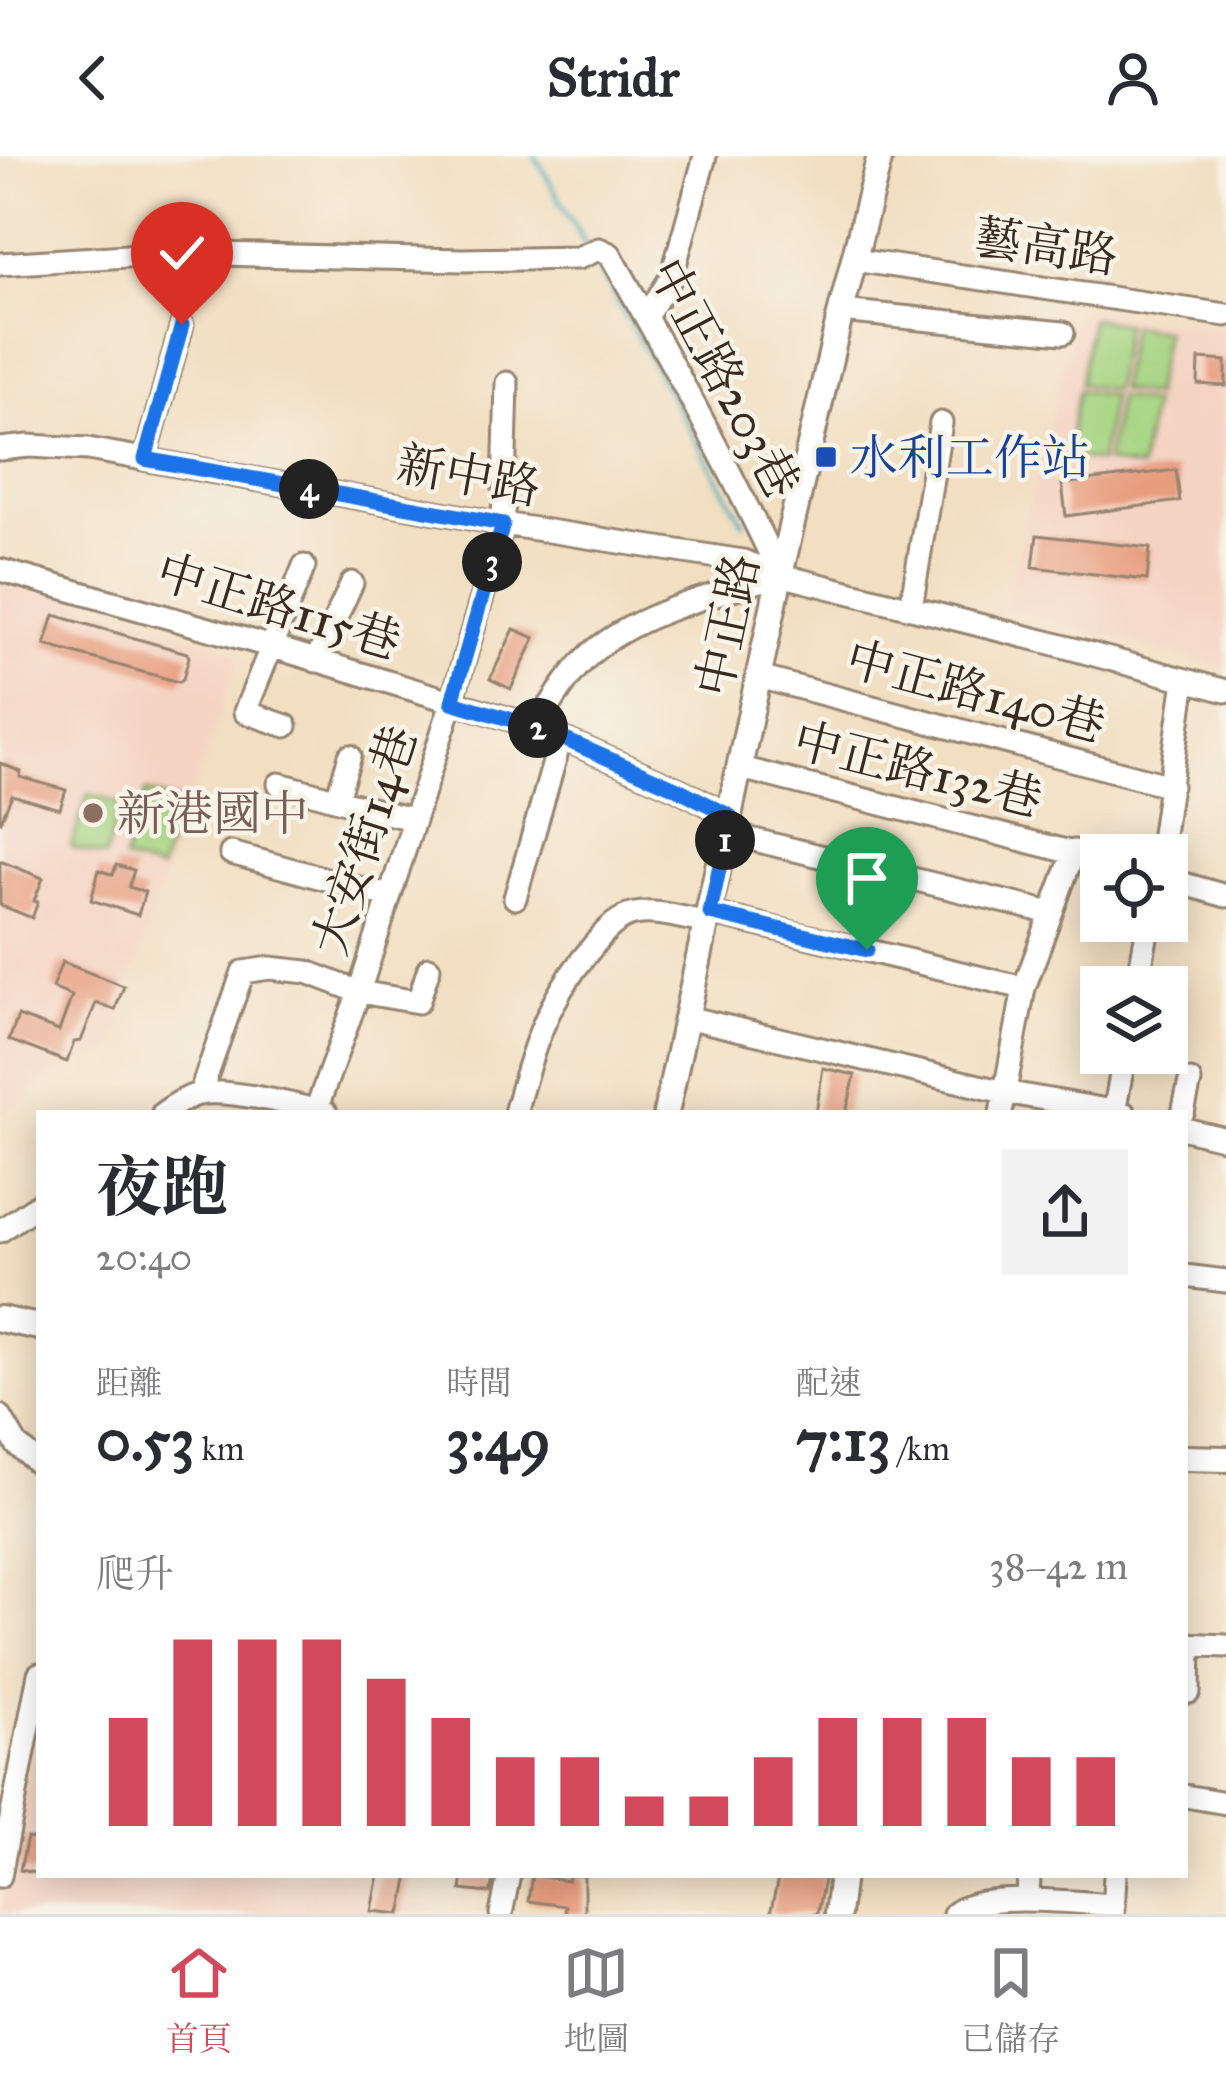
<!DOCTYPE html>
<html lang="zh-TW">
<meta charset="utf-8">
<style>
:root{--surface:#fff;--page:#f2f2f3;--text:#2b2b33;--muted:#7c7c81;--line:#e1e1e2;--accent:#d1495b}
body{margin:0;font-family:"IM FELL Great Primer","Noto Serif TC",serif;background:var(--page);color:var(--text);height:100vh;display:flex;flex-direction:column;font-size:45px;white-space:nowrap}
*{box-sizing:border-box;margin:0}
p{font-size:39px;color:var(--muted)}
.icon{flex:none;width:66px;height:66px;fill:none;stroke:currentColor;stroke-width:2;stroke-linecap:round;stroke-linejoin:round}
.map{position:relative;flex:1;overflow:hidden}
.details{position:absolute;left:36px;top:954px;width:1152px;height:768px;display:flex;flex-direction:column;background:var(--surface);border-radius:0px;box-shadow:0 6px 30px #0003}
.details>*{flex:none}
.fabs{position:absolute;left:1080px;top:678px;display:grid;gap:24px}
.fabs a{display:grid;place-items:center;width:108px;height:108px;border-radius:0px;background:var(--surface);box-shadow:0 6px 30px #0003;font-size:60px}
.pin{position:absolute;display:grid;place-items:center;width:102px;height:102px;color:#fff;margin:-123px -51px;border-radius:50% 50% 50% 0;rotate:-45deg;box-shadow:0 0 12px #0007}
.pin .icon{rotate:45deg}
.km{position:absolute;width:60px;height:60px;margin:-30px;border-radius:50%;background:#222;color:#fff;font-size:33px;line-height:60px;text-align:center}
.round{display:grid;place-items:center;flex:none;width:126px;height:126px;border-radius:0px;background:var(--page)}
.summary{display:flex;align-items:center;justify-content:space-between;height:204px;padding:0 60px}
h1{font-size:66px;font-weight:700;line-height:90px}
.metrics{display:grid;grid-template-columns:repeat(3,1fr);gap:18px;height:204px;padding:12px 60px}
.metrics div{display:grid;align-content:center}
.metrics b{font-size:60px;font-weight:700}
.metrics small{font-size:33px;font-weight:400}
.metrics p{font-size:33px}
.chart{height:336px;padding:24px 60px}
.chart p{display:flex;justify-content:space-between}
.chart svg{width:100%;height:216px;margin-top:12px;stroke:var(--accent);stroke-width:6}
header{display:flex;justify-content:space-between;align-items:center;height:156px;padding:0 60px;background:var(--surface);font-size:54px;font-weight:700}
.tab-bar{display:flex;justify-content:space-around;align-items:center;height:168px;border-top:3px solid var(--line);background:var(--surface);font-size:33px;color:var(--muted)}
.tab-bar a{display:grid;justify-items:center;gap:6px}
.tab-bar .active{color:var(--accent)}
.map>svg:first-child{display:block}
.built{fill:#f5d3c2}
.green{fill:#a6d482;stroke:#707f50;stroke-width:3}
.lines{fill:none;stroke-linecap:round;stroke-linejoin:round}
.stream{stroke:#40aebd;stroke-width:4.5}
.building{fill:#e89c7e}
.minor-casing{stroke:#968470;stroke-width:27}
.major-casing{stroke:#968470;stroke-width:30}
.minor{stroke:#fff;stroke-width:21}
.major{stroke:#fff;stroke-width:24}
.route-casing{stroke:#fff;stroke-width:24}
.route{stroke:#1a73e8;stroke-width:15}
.transit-dot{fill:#1a4fb4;stroke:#f7f3e8;stroke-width:4.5}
.education-dot{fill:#8d6e63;stroke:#f7f3e8;stroke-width:4.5}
.labels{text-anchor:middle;stroke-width:9;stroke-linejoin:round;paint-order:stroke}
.street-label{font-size:48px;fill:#3b2a1e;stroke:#f7f3e8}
.transit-label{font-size:48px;fill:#164399;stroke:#f7f3e8;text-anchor:start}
.education-label{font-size:48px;fill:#785e54;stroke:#f7f3e8;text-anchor:start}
</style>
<header><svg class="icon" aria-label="back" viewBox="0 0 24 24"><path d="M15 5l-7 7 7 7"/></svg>Stridr<svg class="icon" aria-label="person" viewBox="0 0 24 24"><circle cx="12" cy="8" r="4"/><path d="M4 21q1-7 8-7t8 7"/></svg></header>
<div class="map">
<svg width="1226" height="1758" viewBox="0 0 1226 1758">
<rect width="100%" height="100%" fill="#f7f3e8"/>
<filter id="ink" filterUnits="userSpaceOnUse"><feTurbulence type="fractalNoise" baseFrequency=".00833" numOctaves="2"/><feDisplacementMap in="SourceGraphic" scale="24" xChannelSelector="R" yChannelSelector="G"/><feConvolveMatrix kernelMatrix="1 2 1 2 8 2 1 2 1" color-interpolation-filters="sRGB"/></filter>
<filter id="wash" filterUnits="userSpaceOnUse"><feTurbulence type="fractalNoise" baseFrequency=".004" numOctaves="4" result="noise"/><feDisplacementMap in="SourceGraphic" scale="48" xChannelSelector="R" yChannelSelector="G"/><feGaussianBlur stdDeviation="2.7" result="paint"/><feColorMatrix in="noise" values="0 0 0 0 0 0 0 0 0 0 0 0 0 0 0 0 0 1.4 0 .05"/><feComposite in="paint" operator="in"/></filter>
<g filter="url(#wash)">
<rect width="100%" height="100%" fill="#f2dec1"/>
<path class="built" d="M1078,154L1226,175V512L1004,452Z
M0,422L240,497L132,817L113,895L65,910L0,960Z
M39,1572V1719H412L407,1748L438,1753L437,1758H1Z"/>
<path class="green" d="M1091,162L1125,168L1113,234L1080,228Z
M1131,169L1165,175L1153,240L1119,234Z
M1078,234L1112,240L1100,306L1066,300Z
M1118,241L1152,247L1140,313L1106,307Z
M146,636L181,647L160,715L124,704Z
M88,638L121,648L105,701L71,691Z"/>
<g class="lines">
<path class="stream" d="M535,0L586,90
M594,105L743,366"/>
</g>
<g id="blocks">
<path class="building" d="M1199,203L1226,205V230L1198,228Z
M1176,314L1180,345L1066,360L1062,328Z
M1037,379L1150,392L1147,424L1033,411Z
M54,459L187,497L189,501L183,523L179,526L45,489Z
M514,473L535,482L511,533L490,523Z
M0,607L21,616L20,621L66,634L60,653L12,639L0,667Z
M0,705L43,722L34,745L38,746L32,762L0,749Z
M116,709L134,714L129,731L145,736L138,759L91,744L99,714L113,719Z
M62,806L124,830L115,854L96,847L81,885L74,886L67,906L9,884L18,860L59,875L72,840L52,832Z
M823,912L855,919L846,957H816Z
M27,1682L39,1684V1718L20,1714Z
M379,1719H409L401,1758L372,1755Z
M463,1719H494L490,1737L461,1734Z
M532,1719L568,1725L569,1719L584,1720V1758H564L565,1750L528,1745Z
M779,1719H825L817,1758H770Z"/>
</g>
</g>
<g filter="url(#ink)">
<use href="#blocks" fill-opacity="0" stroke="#968470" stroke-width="3"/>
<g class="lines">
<g class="minor-casing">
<path id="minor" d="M854,104L1226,159
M0,108L174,97L462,104L578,102L599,93L610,98C670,203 729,309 780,419
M841,155L1063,177
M646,161L672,120L705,0
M0,293L29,290L88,293L503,368L743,405L780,419L1051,487L1226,535
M145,303L182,169
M0,414L273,491L536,571L678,633L730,660
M911,452L941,267
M316,505L352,427
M759,521L1171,630
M286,570L245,556L304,410
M536,571C554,544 572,511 599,491C647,454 722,437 780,419
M741,612L1101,704
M279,628C324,639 368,654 414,663
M337,642L350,600
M726,677L1051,757
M231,697L388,740
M1160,699L1185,524
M1167,723L1226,740
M515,742L561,582
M710,757L1024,832
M1137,831L1149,765
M686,861L1004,936L1124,957
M200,938L243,816L270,812L307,816L359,836L418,846L429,812
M316,954L359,836L452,546L503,368L507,227
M163,957C174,949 185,942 198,938C226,932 297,949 326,957
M515,957C532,894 546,846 589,795C598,784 609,769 623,762C647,750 682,762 707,767
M1001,957L1024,832L1074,695
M1114,957L1125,897
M1183,957L1190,925
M1185,973L1226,983
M0,1075L39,1048
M1185,1120L1226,1125
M0,1260L17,1289L39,1308
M1185,1488L1226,1490
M1189,1536L1190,1488
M1185,1640L1226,1647
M0,1720L39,1518
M1028,1744L1029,1719
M501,1758L509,1719
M954,1758C977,1735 1079,1747 1114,1749
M1113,1758L1115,1719"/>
</g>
<g class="major-casing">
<path id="major" d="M666,957L780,419L841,155L880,0
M0,1163L39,1171
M1185,1302L1226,1303
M837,1758L842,1719"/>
</g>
<use href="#minor" class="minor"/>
<use href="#major" class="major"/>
</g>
</g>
<g class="lines" filter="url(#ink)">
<g class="route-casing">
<path id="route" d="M182,169L145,303L503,368L452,546L536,571L678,633L730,660L710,757L867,794"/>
</g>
<use href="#route" class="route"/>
</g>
<rect class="transit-dot" x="814" y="289" width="24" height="24" rx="6"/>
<circle class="education-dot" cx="93" cy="657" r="12"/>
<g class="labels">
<g class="street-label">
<text transform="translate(1046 90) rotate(8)" y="17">藝高路</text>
<text transform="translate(725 222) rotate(62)" y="17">中正路203巷</text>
<text transform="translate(469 319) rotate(10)" y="17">新中路</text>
<text transform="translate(279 450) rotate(17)" y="17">中正路115巷</text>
<text transform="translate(727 469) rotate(-78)" y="17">中正路</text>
<text transform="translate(976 535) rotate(15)" y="17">中正路140巷</text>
<text transform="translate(918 613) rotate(14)" y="17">中正路132巷</text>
<text transform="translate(364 684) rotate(-72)" y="17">大安街14巷</text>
</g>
<g class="transit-label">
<text x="850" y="318">水利工作站</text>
</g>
<g class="education-label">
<text x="117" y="674">新港國中</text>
</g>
</g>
</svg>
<div class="fabs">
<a><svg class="icon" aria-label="locate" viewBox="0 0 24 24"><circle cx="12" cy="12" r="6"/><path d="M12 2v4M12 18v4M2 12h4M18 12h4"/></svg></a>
<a><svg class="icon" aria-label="layers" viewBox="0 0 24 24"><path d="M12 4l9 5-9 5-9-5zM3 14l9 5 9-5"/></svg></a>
</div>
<div class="pin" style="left:867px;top:794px;background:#1e9e55"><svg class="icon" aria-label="arrive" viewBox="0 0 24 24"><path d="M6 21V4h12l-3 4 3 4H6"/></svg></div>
<div class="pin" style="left:182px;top:169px;background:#d93025"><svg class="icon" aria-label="check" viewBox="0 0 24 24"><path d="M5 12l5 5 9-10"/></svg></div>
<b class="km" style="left:725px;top:684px">1</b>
<b class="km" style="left:538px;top:572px">2</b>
<b class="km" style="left:492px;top:406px">3</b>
<b class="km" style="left:309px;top:333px">4</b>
<section class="details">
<div class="summary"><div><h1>夜跑</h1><p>20:40</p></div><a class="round"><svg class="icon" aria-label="share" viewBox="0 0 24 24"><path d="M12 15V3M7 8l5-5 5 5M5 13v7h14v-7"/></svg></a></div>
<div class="metrics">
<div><p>距離</p><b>0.53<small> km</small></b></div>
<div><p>時間</p><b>3:49</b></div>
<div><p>配速</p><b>7:13<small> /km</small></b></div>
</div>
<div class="chart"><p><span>爬升</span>38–42 m</p>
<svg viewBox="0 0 160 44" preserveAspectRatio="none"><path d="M5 44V22M15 44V6M25 44V6M35 44V6M45 44V14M55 44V22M65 44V30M75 44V30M85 44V38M95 44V38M105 44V30M115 44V22M125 44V22M135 44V22M145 44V30M155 44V30"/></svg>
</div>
</section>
</div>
<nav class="tab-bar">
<a class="active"><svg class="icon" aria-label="home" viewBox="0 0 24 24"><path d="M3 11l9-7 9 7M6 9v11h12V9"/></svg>首頁</a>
<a><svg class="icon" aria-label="map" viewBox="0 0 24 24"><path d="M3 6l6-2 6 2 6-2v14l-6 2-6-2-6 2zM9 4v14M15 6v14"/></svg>地圖</a>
<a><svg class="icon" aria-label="saved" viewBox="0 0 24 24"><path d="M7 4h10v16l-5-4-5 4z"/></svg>已儲存</a>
</nav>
